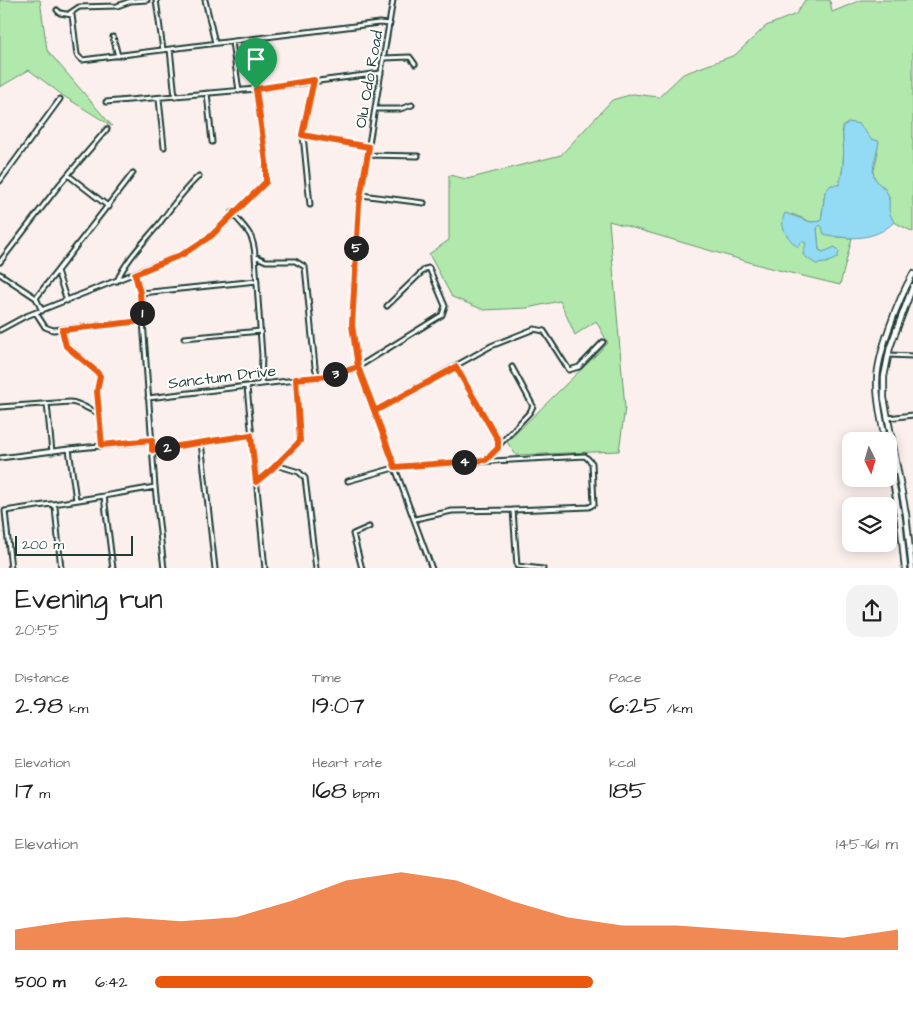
<!DOCTYPE html>
<meta charset="utf-8">
<style>
:root{--surface:#fff;--page:#f2f2f2;--text:#222;--muted:#767676;--accent:#ea580c}
body{margin:0;font-family:"Architects Daughter",sans-serif;background:var(--page);color:var(--text);height:100vh;display:flex;flex-direction:column;font-size:19px;white-space:nowrap}
*{box-sizing:border-box;margin:0}
p{font-size:16px;color:var(--muted)}
.icon{flex:none;width:28px;height:28px;fill:none;stroke:currentColor;stroke-width:2;stroke-linecap:round;stroke-linejoin:round}
.map{position:relative;height:568px;overflow:hidden}
.sheet{display:flex;flex-direction:column;background:var(--surface);flex:1}
.sheet>*{flex:none}
.needle{width:32px;rotate:175deg}
.controls{position:absolute;left:842px;top:432px;display:grid;gap:10px}
.controls a{display:grid;place-items:center;width:55px;height:55px;border-radius:10px;background:var(--surface);box-shadow:0 2px 12px #0003;font-size:25px}
.scale{position:absolute;left:15px;bottom:12px;width:118px;box-sizing:border-box;padding-left:5px;border:2px solid #1f3d34;border-top:0;font-size:14px;line-height:18px;white-space:nowrap;color:#1f3d34;-webkit-text-stroke:4px #fff;paint-order:stroke}
.pin{position:absolute;display:grid;place-items:center;width:42px;height:42px;color:#fff;margin:-51px -21px;border-radius:50% 50% 50% 0;rotate:-45deg;box-shadow:0 0 5px #0007}
.pin .icon{rotate:45deg}
.km{position:absolute;width:25px;height:25px;margin:-12px;border-radius:50%;background:#222;color:#fff;font-size:14px;line-height:25px;text-align:center}
.round{display:grid;place-items:center;flex:none;width:52px;height:52px;border-radius:15px;background:var(--page)}
.overview{display:flex;align-items:center;justify-content:space-between;height:85px;padding:0 15px}
h1{font-size:28px;font-weight:600;line-height:38px}
.figures{display:grid;grid-template-columns:repeat(3,1fr);gap:8px;height:85px;padding:5px 15px}
.figures div{display:grid;align-content:center}
.figures b{font-size:25px;font-weight:600}
.figures small{font-size:14px;font-weight:400}
.figures p{font-size:14px}
.chart{height:140px;padding:10px 15px}
.chart p{display:flex;justify-content:space-between}
.chart svg{width:100%;height:90px;margin-top:5px;fill:var(--accent);opacity:.7}
ul{padding:0 15px;list-style:none;font-size:16px}
li{display:grid;grid-template-columns:80px 60px 1fr;align-items:center;height:38px}
li i{height:12px;border-radius:6px;background:var(--accent)}
.map>svg:first-child{display:block}
.green{fill:#b1e8ab;stroke:#689270}
.water{fill:#93daf5;stroke:#659ba8}
.lines{fill:none;stroke-linecap:round;stroke-linejoin:round}
.minor-casing{stroke:#1f3d34;stroke-width:7}
.secondary-casing{stroke:#1f3d34;stroke-width:8}
.minor{stroke:#fff;stroke-width:3}
.secondary{stroke:#fff;stroke-width:4.5}
.route-casing{stroke:#fff;stroke-width:10}
.route{stroke:#ea580c;stroke-width:6}
.labels{text-anchor:middle;stroke-width:4;stroke-linejoin:round;paint-order:stroke}
.street-label{font-size:16px;fill:#1f3d34;stroke:#fff}
</style>
<div class="map">
<svg width="913" height="569" viewBox="0 0 913 569">
<rect width="100%" height="100%" fill="#fcf0ee"/>
<filter id="ink" filterUnits="userSpaceOnUse"><feTurbulence type="fractalNoise" baseFrequency=".02" numOctaves="2"/><feDisplacementMap in="SourceGraphic" scale="10" xChannelSelector="R" yChannelSelector="G"/><feConvolveMatrix kernelMatrix="1 2 1 2 8 2 1 2 1" color-interpolation-filters="sRGB"/></filter>
<g filter="url(#ink)">
<path class="green" d="M0,0H40L47,50L112,126L65,97L29,70L0,87Z
M805,0H830L832,12L861,0H913V232L894,222L887,210L889,198L884,187L877,183L873,174L878,152L859,124L842,127C844,145 845,167 839,185L825,192L821,222H811L792,214L798,246L803,241L823,252L819,250L817,228L820,225L837,237L852,238L840,285L766,267L609,221L625,408L619,451L516,455L507,442L608,343L596,321L575,335L560,301L527,308L484,310L452,297L429,254L449,240V175L467,179L561,155L612,100L633,94L659,97L683,74L735,55L766,26L796,14Z"/>
<path class="water" d="M849,122L859,124L871,139L879,141C878,151 871,167 874,176C877,185 889,189 889,199C890,211 887,210 894,222C875,241 848,240 824,234L822,227L820,225L817,228L819,250L823,252L835,247L839,252L837,258L826,263L816,264L803,255L806,243L802,241L798,247C788,239 778,227 785,213L811,222L821,221L825,192L831,185H839C845,167 844,145 842,127Z"/>
<g class="lines">
<g class="minor-casing">
<path id="minor" d="M156,0L163,50
M205,0L215,43
M393,0L359,204L352,325L358,367L432,569
M57,10L60,13L72,15L77,55L82,60L379,23L390,24
M70,13L79,7L117,6L131,1L147,0
M113,37L118,56
M232,42L239,91
M170,49L175,97
M384,58L410,57L415,64
M207,93L212,142
M159,99L164,147
M106,102L256,89L381,73
M375,109H400L412,105
M303,135L369,147
M368,155L418,156
M68,175L109,207
M0,181L60,99
M361,195L424,203
M310,205L303,135L314,80
M232,213C246,229 254,234 255,256L266,261H295L305,267L315,367L318,377
M255,256L262,356L261,384
M0,262L60,184L107,129
M57,271L67,301
M0,274L36,298L42,311
M135,274L141,293L257,281
M117,281C126,260 144,242 159,224C172,207 183,190 199,176
M141,293L155,487L164,569
M36,298L133,173
M36,313L45,327L53,330L143,321
M0,330L24,317L183,254L211,236L266,182V162L256,89
M62,330L67,346L97,372L100,377L97,391L102,445
M184,338L261,331
M888,355L913,356
M456,367L498,440V448L486,460
M247,387L265,569
M148,398L329,376L358,367L442,315L445,306L429,268L425,269L387,306
M47,404L52,452
M0,407L70,402C81,403 88,410 99,413
M375,411L491,346L534,329L544,331L569,370L579,367L603,342
M888,418L913,415
M201,442L215,569
M500,444L530,412L533,406L512,367
M152,450L251,435
M0,458L69,449
M276,465L299,472L305,478L316,569
M348,481L401,466L585,456L592,463L594,504L589,507L513,510
M256,482L272,469L300,441L296,379
M76,500L69,449L151,441
M53,504L104,496
M415,519L452,511L513,510L517,566L543,569
M11,569L5,511L51,504L55,507L61,569
M113,569L104,496L155,487
M362,569L353,534L369,527"/>
</g>
<g class="secondary-casing">
<path id="secondary" d="M885,441C882,422 877,403 877,384C876,356 899,298 913,274
M889,459L900,520L905,569
M912,569L906,514L884,398V377L890,347L913,286"/>
</g>
<use href="#minor" class="minor"/>
<use href="#secondary" class="secondary"/>
</g>
</g>
<g class="lines" filter="url(#ink)">
<g class="route-casing">
<path id="route" d="M256,89L266,162V182L211,236L183,254L135,274L140,293L142,321L62,330L66,346L97,372L100,376L97,391L102,445L152,440V450L251,435L256,482L272,469L300,441L296,379L329,376L358,367L375,411L456,367L498,440V448L486,460L395,467L358,367L352,325L359,204L369,147L302,135L314,80L256,89"/>
</g>
<use href="#route" class="route"/>
</g>
<g class="labels">
<g class="street-label">
<text transform="translate(368 79) rotate(-80)" y="6">Olu Odo Road</text>
<text transform="translate(222 376) rotate(-7)" y="6">Sanctum Drive</text>
</g>
</g>
</svg>
<div class="controls">
<a><svg class="needle" viewBox="-14 -14 28 28"><path d="M0-13l5 13h-10z" fill="#e53935"/><path d="M0 13l5-13h-10z" fill="#767676"/></svg></a>
<a><svg class="icon" aria-label="layers" viewBox="0 0 24 24"><path d="M12 4l9 5-9 5-9-5zM3 14l9 5 9-5"/></svg></a>
</div>
<div class="scale">200 m</div>
<div class="pin" style="left:256px;top:89px;background:#1e9e55"><svg class="icon" aria-label="arrive" viewBox="0 0 24 24"><path d="M6 21V4h12l-3 4 3 4H6"/></svg></div>
<b class="km" style="left:142px;top:313px">1</b>
<b class="km" style="left:167px;top:448px">2</b>
<b class="km" style="left:335px;top:374px">3</b>
<b class="km" style="left:464px;top:462px">4</b>
<b class="km" style="left:356px;top:248px">5</b>
</div>
<section class="sheet">
<div class="overview"><div><h1>Evening run</h1><p>20:55</p></div><a class="round"><svg class="icon" aria-label="share" viewBox="0 0 24 24"><path d="M12 15V3M7 8l5-5 5 5M5 13v7h14v-7"/></svg></a></div>
<div class="figures">
<div><p>Distance</p><b>2.98<small> km</small></b></div>
<div><p>Time</p><b>19:07</b></div>
<div><p>Pace</p><b>6:25<small> /km</small></b></div>
</div>
<div class="figures">
<div><p>Elevation</p><b>17<small> m</small></b></div>
<div><p>Heart rate</p><b>168<small> bpm</small></b></div>
<div><p>kcal</p><b>185</b></div>
</div>
<div class="chart"><p><span>Elevation</span>145–161 m</p>
<svg viewBox="0 0 160 44" preserveAspectRatio="none"><path d="M0 44V34L10 30L20 28L30 30L40 28L50 20L60 10L70 6L80 10L90 20L100 28L110 32L120 32L130 34L140 36L150 38L160 34V44z"/></svg>
</div>
<ul>
<li><b>500 m</b>6:42<i style="width:59%"></i></li>
</ul>
</section>
